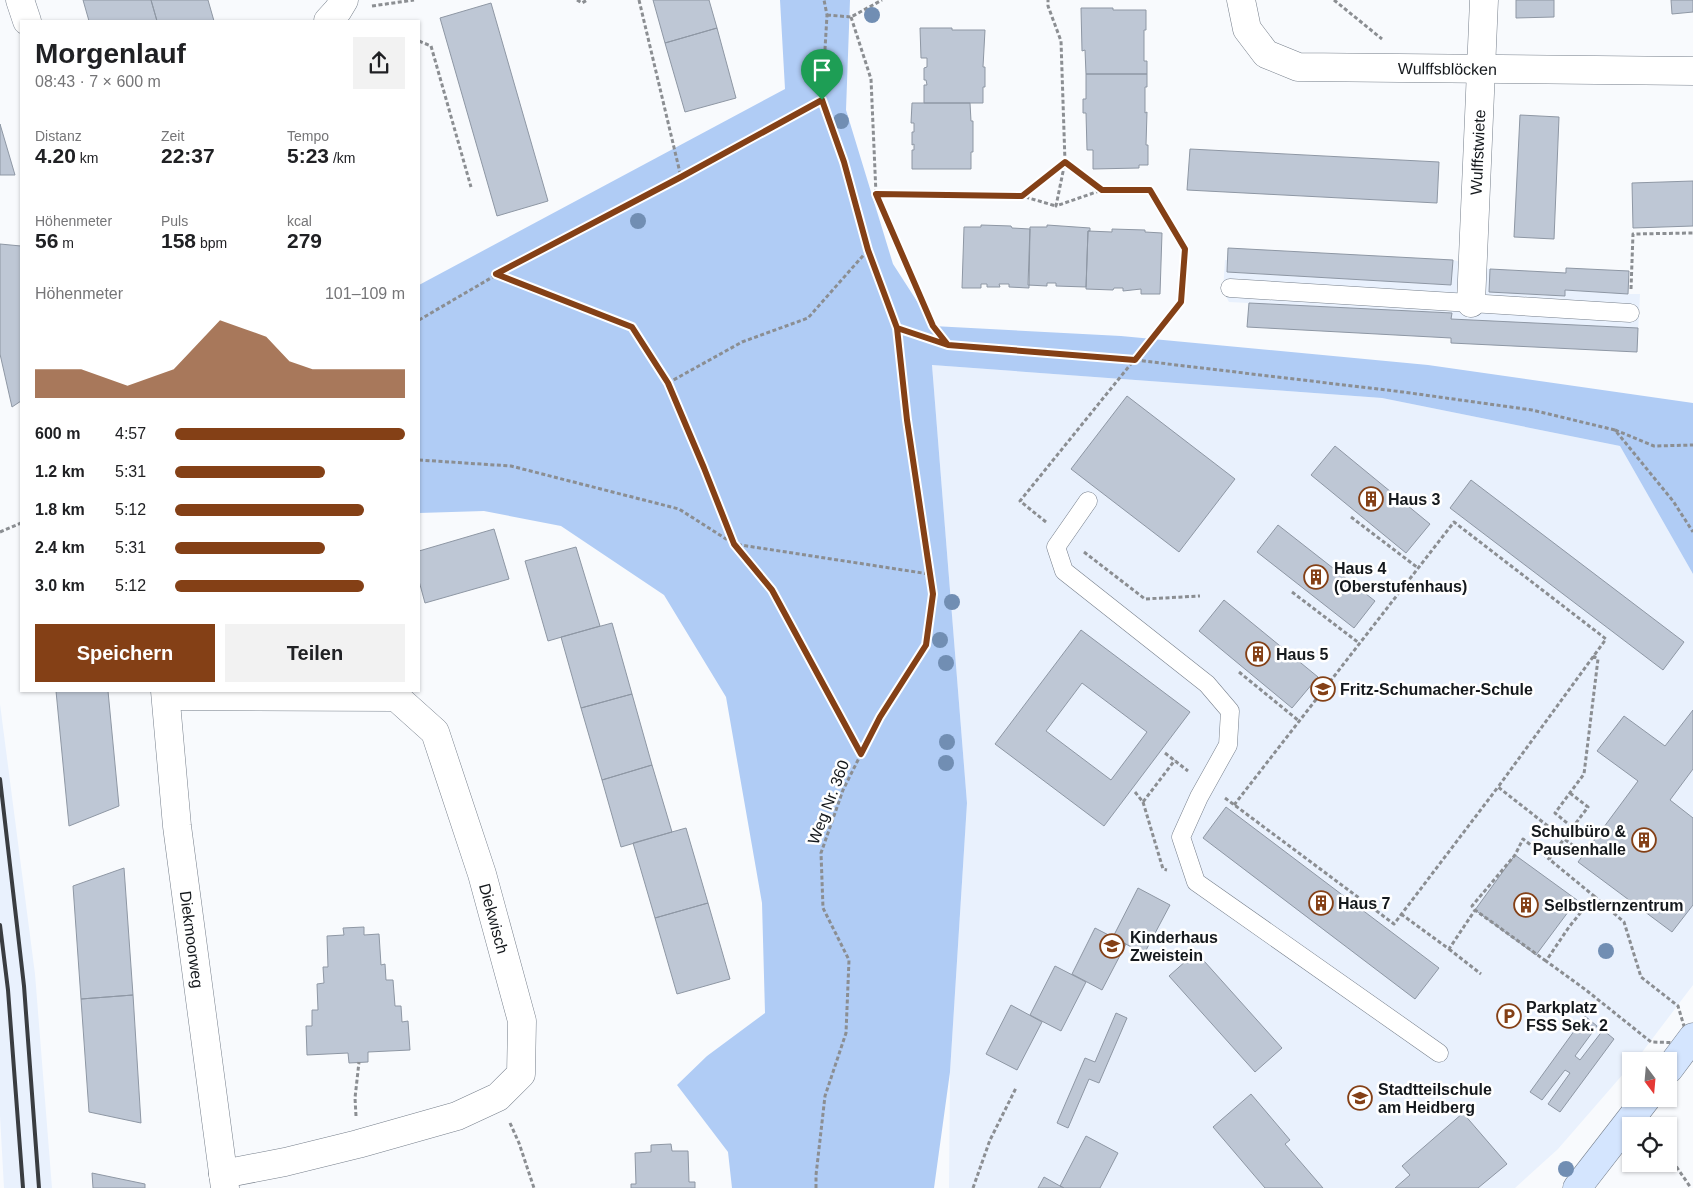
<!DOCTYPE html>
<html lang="de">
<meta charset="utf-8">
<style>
:root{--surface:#fff;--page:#f2f2f2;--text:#202124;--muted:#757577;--accent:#844016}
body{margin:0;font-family:Helvetica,sans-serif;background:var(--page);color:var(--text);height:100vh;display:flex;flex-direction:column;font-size:19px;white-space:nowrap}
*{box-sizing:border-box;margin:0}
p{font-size:16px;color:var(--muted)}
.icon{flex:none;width:28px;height:28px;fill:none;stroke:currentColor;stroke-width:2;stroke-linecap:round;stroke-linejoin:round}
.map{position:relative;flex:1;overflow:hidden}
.side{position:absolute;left:20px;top:20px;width:400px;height:672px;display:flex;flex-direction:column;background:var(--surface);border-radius:0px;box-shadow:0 1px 4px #0004}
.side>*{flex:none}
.needle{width:32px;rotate:164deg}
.tools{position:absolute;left:1622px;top:1052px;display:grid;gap:10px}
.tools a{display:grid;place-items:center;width:55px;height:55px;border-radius:0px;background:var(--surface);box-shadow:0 1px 4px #0004;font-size:25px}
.pin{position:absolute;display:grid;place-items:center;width:42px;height:42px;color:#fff;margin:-51px -21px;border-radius:50% 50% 50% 0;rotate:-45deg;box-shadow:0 0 5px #0007}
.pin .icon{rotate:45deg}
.round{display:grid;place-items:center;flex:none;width:52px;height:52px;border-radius:0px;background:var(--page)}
.headline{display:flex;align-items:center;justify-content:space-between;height:85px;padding:0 15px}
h1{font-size:28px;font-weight:700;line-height:38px}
.metrics{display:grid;grid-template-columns:repeat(3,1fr);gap:8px;height:85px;padding:5px 15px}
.metrics div{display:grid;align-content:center}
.metrics b{font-size:21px;font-weight:700}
.metrics small{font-size:14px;font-weight:400}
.metrics p{font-size:14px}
.chart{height:140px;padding:10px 15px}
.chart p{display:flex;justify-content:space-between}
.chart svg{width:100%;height:90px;margin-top:5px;fill:var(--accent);opacity:.7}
.cta{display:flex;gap:10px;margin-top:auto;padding:10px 15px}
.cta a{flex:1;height:58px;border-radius:0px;background:var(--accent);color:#fff;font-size:20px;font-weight:700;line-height:58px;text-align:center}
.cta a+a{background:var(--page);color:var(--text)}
ul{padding:0 15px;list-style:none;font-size:16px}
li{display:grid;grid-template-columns:80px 60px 1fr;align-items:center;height:38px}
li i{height:12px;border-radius:6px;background:var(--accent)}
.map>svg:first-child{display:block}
.built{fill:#e9f1fd}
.green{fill:#b0ccf5}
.building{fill:#bec7d5;stroke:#8e97a4;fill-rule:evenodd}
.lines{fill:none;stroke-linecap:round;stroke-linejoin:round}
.lane-casing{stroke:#767f8b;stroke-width:19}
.street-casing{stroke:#767f8b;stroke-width:29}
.secondary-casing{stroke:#767f8b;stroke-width:29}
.path{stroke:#8b8e92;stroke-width:3;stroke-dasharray:4 2.5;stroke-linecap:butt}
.lane{stroke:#fff;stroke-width:18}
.street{stroke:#fff;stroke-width:28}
.secondary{stroke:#d4e5fe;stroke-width:28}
.rail{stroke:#3a3d41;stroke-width:4}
.tree{fill:#718eb3}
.route-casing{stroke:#fff;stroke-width:10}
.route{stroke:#844016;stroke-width:6}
.labels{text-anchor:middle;stroke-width:5;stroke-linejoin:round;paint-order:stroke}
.street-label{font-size:16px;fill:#15191d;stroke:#fff}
.poi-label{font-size:16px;font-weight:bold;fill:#15191d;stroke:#fff;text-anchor:start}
</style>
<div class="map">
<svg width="1693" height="1188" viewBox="0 0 1693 1188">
<rect width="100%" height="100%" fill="#f8fafd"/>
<path class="built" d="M1228,248L1453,260L1490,269L1565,273L1566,268L1629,271L1628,294H1640L1637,352L1451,343V338L1247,327L1248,303L1229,302L1223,291L1225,260H1228Z
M932,365L1382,398L1620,446L1693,574V985L1643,1051L1635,1061H1631V1065L1558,1149L1515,1188H949L950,1072L967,803Z
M0,704L35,974L52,1188H4L0,1116Z"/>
<path class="green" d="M780,0H850L846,110L893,264L933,326L1121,336L1428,365L1693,403V574L1620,446L1382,398L932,365L967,803L950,1072L934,1188H732L728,1152L677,1085L707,1056L765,1013L762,903L726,697L664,595L561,526L484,511L419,513V285L785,89Z"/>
<path class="building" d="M83,0H151L157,21H89Z
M151,0H208L214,21H157Z
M653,0H709L717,28L665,43Z
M1516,0H1554V17L1516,18Z
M1671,0H1693V12L1672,14Z
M491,3L548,201L497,216L440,18Z
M1081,8H1113V10H1146V30H1144V61H1147V74H1086L1085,50L1082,51Z
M717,28L736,98L685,112L665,43Z
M920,28H952V30H985L983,67H985V87H983V103H924V85H927L926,80H924V68L927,67V58H921Z
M1086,74H1147V87H1145V113L1147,112L1146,145H1148V165H1139V168L1093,169V150H1087L1086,113H1083V99H1086Z
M912,103H970L971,121H973V152H971V169H912V150H914V144L912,145V132H914V123H911Z
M1520,115L1559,117L1554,239L1514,237Z
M0,124L15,175H0Z
M1190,149L1439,162L1437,203L1187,190Z
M1693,181V226L1633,228L1632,183Z
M981,225L1011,226L1012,228L1030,229L1029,288L1009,287V284H999L1000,287H987V284H981V288H962L964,227H981Z
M1047,225L1090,228V231H1088L1086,287L1056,286V283H1047V286L1028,285L1030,227H1047Z
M1112,229L1145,230V232L1162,233L1160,294H1141V289L1123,291V288H1114L1113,290L1086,289L1088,231L1112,232Z
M0,244L21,246V401L12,407L0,354Z
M1228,248L1453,260L1451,285L1227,272Z
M1566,268L1629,271L1628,294L1565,290V296L1489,292L1490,269L1566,273Z
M1249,303L1452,313L1451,319L1638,328L1637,352L1451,343V338L1247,327Z
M1127,396L1235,479L1179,552L1071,469Z
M1335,446L1430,524L1406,553L1311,475Z
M1471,480L1684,642L1663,670L1450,508Z
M1278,525L1375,601L1354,628L1257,552Z
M494,529L509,579L425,603L419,581V551Z
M576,547L600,626L548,641L525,561Z
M1224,600L1318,677L1292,708L1199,631Z
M612,623L632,694L581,708L561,637Z
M1081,630L1190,712L1104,826L995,744ZM1082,683L1147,732L1111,780L1046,731Z
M56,691H108L119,806L69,826Z
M632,694L652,765L602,780L581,708Z
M1693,710V769L1670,800L1693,818V905L1672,932L1578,862L1638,781L1597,751L1624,716L1665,746Z
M652,765L672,832L621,847L602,780Z
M1226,807L1439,968L1415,999L1203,838Z
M686,828L708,903L655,918L633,843Z
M1515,855L1577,900L1536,955L1475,910Z
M124,868L133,995L81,999L73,886Z
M1138,888L1170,905L1144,954L1113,937Z
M708,903L730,979L677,994L655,918Z
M364,927V935L379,934L381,965L385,964L386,980H393L395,1006H401L402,1022L408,1021L410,1050L368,1052V1062L349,1063L348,1053L307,1055L306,1026H312V1010H318L317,984L324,983L323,967H328L327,936L344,935L343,928Z
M1095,928L1126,944L1102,990L1072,974Z
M1196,952L1282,1048L1255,1072L1169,976Z
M1055,966L1086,982L1061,1031L1030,1015Z
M133,995L141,1123L89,1112L81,999Z
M1011,1005L1042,1022L1017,1070L986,1054Z
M1116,1013L1127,1018L1099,1083L1089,1079L1068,1128L1057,1123L1085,1058L1095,1062Z
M1585,1016L1597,1026L1575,1056L1580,1060L1603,1030L1614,1039L1560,1112L1548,1104L1570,1073L1565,1070L1542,1100L1530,1092Z
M1251,1094L1290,1140L1285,1144L1323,1188H1265L1213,1127Z
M1463,1113L1507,1164L1478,1188H1395L1410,1175L1402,1166Z
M1086,1136L1118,1153L1100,1188H1064L1060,1186Z
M671,1144L672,1151H688L689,1182H695V1188H631V1184H636L635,1153L651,1152V1145Z
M92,1173L145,1184V1188H93Z
M1044,1177L1060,1186L1064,1188H1038Z"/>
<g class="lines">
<g class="lane-casing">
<path id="lane" d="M1230,288L1630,313
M1088,501L1056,547L1064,571L1207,684L1230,711L1228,745L1199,797L1181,837L1196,882L1439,1053"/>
</g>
<g class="street-casing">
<g id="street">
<path d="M20,0L27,21"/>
<path id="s1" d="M1241,0L1247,29L1266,54L1298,67L1693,71"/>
<path d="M328,21L338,10L344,0"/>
<path id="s2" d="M1471,303L1484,0"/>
<path id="s3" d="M165,691L177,826L225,1188"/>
<path id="s4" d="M166,696L396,697L435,732L482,874L522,1021L521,1074L498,1097L457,1116L358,1144L285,1162L223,1174"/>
</g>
</g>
<g class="secondary-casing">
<path id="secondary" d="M1669,1069L1693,1037
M1577,1188L1646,1099"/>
</g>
<path class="path" d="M577,0L582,3L587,0
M639,0L681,177
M1334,0L1382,39
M372,6L414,0
M827,15L851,17L882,0
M851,17L871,79L876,194L933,326L947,344
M419,41L431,46L471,187
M876,194L1022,196L1056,206
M1022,196L1065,162L1102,190
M496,275L632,327L668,383L704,467L734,544L929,574
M1631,289L1633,234L1693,233
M419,320L496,275L681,177L822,100
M898,329L948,345L1135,360L1403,392L1532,410L1615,430L1673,501L1693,532
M668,383L742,342L808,318L868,250
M1615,430L1654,446L1693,445
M419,460L511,466L679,509L734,544L772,590L860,754
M1351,517L1418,568
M1046,522L1020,501L1181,302L1185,249L1150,190H1102L1056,206L1065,162L1061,41L1048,6V0
M0,532L21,523
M1084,552L1145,599L1200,596
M1292,592L1359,643
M1239,672L1299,721
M1165,753L1188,771
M1135,792L1143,802L1175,760
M1570,793L1588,807L1549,859L1594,896
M1225,798L1394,924L1498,787L1581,852
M1143,802L1163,869L1167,870
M1234,805L1454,522L1606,639L1498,787
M1572,827L1555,813L1584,774L1598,659L1593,656
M1594,896L1624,922L1641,977L1678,1006L1689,1043L1651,1042L1586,990L1546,961L1569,927Z
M1401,914L1449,949L1475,910
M1449,949L1481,974
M1546,961L1475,910L1472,906L1515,855L1523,839L1549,859
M356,1116L355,1098L359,1062
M510,1123L519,1143L534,1188
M1669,1156L1691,1188
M816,1188V1175L825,1096L846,1033L849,960L823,908L821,853L843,790L861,754L881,717L926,645L933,594L907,420L897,329L868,250L844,162L822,100L827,15L824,0
M973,1188L990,1140L1016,1088"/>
<use href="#lane" class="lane"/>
<use href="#street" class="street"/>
<use href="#secondary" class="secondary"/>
<path class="rail" d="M0,779L24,986L39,1188
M0,925L8,990L23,1188"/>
</g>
<g class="tree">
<circle cx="872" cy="15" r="8"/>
<circle cx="841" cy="121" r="8"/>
<circle cx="638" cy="221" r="8"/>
<circle cx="952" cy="602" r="8"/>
<circle cx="940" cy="640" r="8"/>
<circle cx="946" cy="663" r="8"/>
<circle cx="947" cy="742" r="8"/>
<circle cx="946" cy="763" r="8"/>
<circle cx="1606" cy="951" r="8"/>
<circle cx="1566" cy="1169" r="8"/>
</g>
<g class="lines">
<g class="route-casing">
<path id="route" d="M822,100L681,177L496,274L632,327L668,383L704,468L734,544L772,590L861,754L880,717L926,645L933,594L907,420L897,328L948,345L933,326L876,194L1022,196L1065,162L1102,190H1150L1185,249L1181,302L1135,360L948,345L897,328L868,250L844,162L822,100"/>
</g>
<use href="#route" class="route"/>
</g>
<defs>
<g id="building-ring" transform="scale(1.25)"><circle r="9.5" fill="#fff" stroke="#844016" stroke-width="1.5"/><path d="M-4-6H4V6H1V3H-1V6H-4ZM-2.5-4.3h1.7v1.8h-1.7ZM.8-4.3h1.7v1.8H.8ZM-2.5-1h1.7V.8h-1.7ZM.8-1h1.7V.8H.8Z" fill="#844016"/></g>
<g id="school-ring" transform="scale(1.25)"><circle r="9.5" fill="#fff" stroke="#844016" stroke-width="1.5"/><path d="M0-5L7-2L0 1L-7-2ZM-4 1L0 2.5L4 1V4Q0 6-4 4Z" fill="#844016"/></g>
<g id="parking-ring" transform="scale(1.25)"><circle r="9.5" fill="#fff" stroke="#844016" stroke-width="1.5"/><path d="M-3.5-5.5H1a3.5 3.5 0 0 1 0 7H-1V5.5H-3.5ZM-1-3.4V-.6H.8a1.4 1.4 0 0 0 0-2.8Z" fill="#844016"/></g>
</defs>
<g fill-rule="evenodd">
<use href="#building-ring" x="1371" y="499"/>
<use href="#building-ring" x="1316" y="577"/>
<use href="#building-ring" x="1258" y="654"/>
<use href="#school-ring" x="1323" y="689"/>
<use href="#building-ring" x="1644" y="840"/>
<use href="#building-ring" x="1321" y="903"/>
<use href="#building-ring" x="1526" y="905"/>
<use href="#school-ring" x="1112" y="946"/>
<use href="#parking-ring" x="1509" y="1016"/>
<use href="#school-ring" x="1360" y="1098"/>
</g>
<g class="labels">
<g class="street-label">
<text dy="6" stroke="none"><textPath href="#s1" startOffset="245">Wulffsblöcken</textPath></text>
<text dy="6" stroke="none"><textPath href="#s2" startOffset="151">Wulffstwiete</textPath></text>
<text transform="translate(828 802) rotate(-69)" y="6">Weg Nr. 360</text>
<text dy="6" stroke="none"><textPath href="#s4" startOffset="478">Diekwisch</textPath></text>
<text dy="6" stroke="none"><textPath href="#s3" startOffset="250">Diekmoorweg</textPath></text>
</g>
<g class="poi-label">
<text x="1388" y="505">Haus 3</text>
<text x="1334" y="574">Haus 4<tspan x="1334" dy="18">(Oberstufenhaus)</tspan></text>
<text x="1276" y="660">Haus 5</text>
<text x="1340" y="695">Fritz-Schumacher-Schule</text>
<text x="1626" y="837" text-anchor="end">Schulbüro &amp;<tspan x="1626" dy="18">Pausenhalle</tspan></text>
<text x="1338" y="909">Haus 7</text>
<text x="1544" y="911">Selbstlernzentrum</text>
<text x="1130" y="943">Kinderhaus<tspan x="1130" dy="18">Zweistein</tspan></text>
<text x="1526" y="1013">Parkplatz<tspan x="1526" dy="18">FSS Sek. 2</tspan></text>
<text x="1378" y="1095">Stadtteilschule<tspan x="1378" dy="18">am Heidberg</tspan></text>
</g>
</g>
</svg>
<div class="tools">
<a><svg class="needle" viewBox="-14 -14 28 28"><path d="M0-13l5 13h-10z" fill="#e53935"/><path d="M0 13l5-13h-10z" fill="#757577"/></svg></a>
<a><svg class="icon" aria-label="locate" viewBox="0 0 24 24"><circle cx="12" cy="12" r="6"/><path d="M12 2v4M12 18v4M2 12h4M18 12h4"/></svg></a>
</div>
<div class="pin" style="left:822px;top:100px;background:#1e9e55"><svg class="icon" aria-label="arrive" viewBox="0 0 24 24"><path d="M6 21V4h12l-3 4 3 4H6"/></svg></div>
<section class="side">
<div class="headline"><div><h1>Morgenlauf</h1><p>08:43 · 7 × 600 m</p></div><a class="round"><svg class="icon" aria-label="share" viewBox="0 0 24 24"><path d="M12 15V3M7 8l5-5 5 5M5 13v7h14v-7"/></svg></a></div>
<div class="metrics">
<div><p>Distanz</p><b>4.20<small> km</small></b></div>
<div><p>Zeit</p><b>22:37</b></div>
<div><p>Tempo</p><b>5:23<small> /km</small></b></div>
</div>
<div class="metrics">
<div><p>Höhenmeter</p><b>56<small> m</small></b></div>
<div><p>Puls</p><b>158<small> bpm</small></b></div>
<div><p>kcal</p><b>279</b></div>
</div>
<div class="chart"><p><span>Höhenmeter</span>101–109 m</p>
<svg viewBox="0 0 160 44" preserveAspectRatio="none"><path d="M0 44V30L10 30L20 30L30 34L40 38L50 34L60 30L70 18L80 6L90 10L100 14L110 26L120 30L130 30L140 30L150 30L160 30V44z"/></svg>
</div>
<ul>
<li><b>600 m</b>4:57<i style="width:100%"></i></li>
<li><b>1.2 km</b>5:31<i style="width:65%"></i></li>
<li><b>1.8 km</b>5:12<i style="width:82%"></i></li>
<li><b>2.4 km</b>5:31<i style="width:65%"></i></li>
<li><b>3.0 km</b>5:12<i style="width:82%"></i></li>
</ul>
<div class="cta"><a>Speichern</a><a>Teilen</a></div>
</section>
</div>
